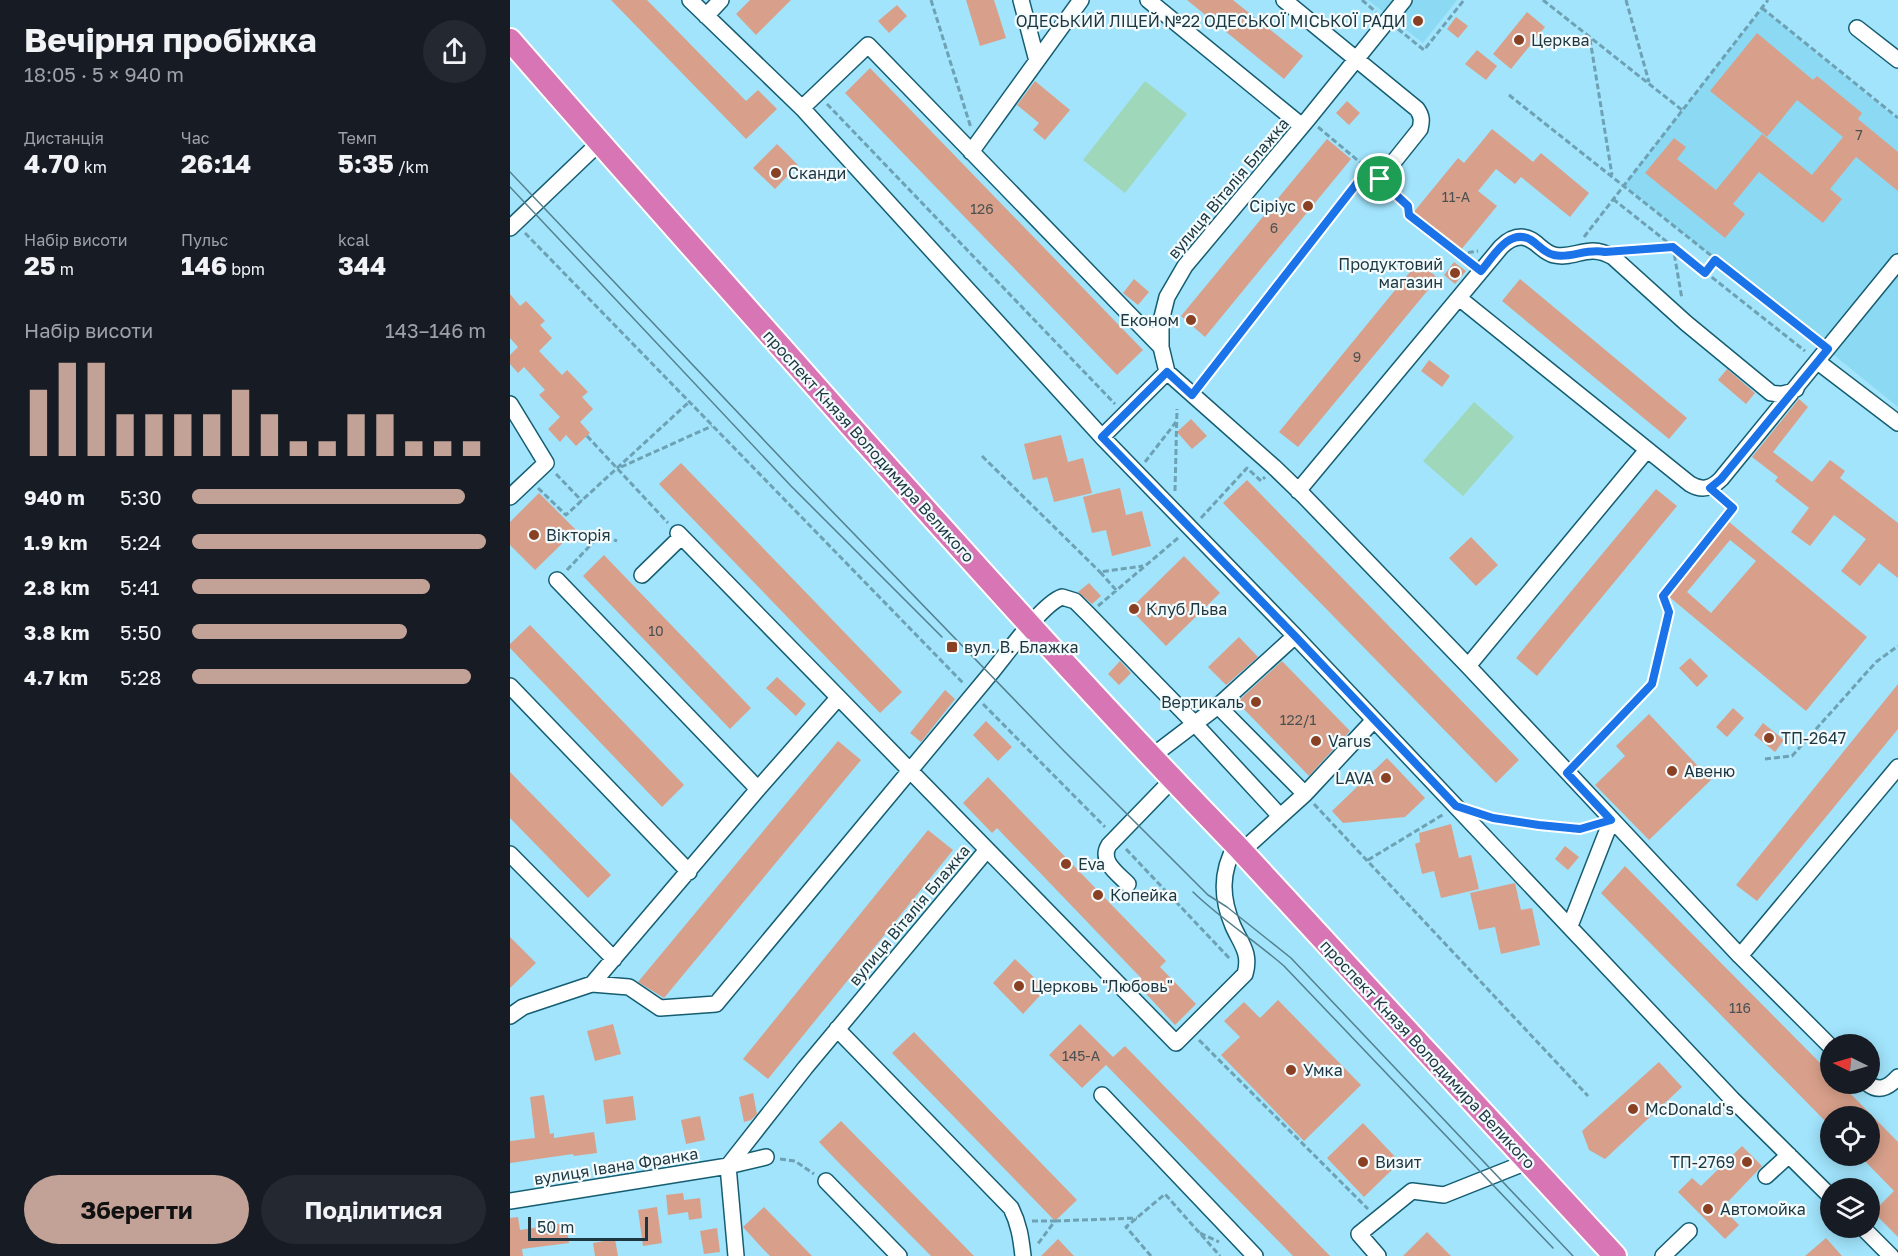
<!DOCTYPE html>
<html lang="uk">
<meta charset="utf-8">
<style>
:root{--surface:#171b24;--page:#242831;--text:#f1f3f6;--muted:#9ea1a6;--accent:#c2a297}
body{margin:0;font-family:"Golos Text",sans-serif;background:var(--page);color:var(--text);height:100vh;display:flex;flex-direction:column;font-size:22px;white-space:nowrap}
*{box-sizing:border-box;margin:0}
p{font-size:20px;color:var(--muted)}
.icon{flex:none;width:33px;height:33px;fill:none;stroke:currentColor;stroke-width:2;stroke-linecap:round;stroke-linejoin:round}
.map{position:relative;flex:1;overflow:hidden}
.panel{display:flex;flex-direction:column;background:var(--surface);width:510px}
.panel>*{flex:none}
.needle{width:39px;rotate:275deg}
.fabs{position:absolute;left:1310px;top:1034px;display:grid;gap:12px}
.fabs a{display:grid;place-items:center;width:60px;height:60px;border-radius:50%;background:var(--surface);box-shadow:0 3px 15px #0003;font-size:30px}
.scale{position:absolute;left:18px;bottom:15px;width:120px;box-sizing:border-box;padding-left:6px;border:3px solid #1c3741;border-top:0;font-size:16px;line-height:21px;white-space:nowrap;color:#1c3741;-webkit-text-stroke:4px #f4fbfd;paint-order:stroke}
.pin{position:absolute;display:grid;place-items:center;width:51px;height:51px;color:#fff;margin:-26px;border:3px solid #fff;border-radius:50%;box-shadow:0 2px 6px #0007}
.round{display:grid;place-items:center;flex:none;width:63px;height:63px;border-radius:32px;background:var(--page)}
.headline{display:flex;align-items:center;justify-content:space-between;height:102px;padding:0 24px}
h1{font-size:33px;font-weight:700;line-height:45px}
.figures{display:grid;grid-template-columns:repeat(3,1fr);gap:9px;height:102px;padding:6px 24px}
.figures div{display:grid;align-content:center}
.figures b{font-size:26px;font-weight:700}
.figures small{font-size:16px;font-weight:400}
.figures p{font-size:16px}
.chart{height:168px;padding:12px 24px}
.chart p{display:flex;justify-content:space-between}
.chart svg{width:100%;height:108px;margin-top:6px;stroke:var(--accent);stroke-width:6}
.primary-button{display:flex;gap:12px;margin-top:auto;padding:12px 24px}
.primary-button a{flex:1;height:69px;border-radius:36px;background:var(--accent);color:#111;font-size:24px;font-weight:700;line-height:69px;text-align:center}
.primary-button a+a{background:var(--page);color:var(--text)}
ul{padding:0 24px;list-style:none;font-size:20px}
li{display:grid;grid-template-columns:96px 72px 1fr;align-items:center;height:45px}
li i{height:15px;border-radius:8px;background:var(--accent)}
main{display:flex;flex:1;min-height:0}
.map>svg:first-child{display:block}
.built{fill:#8cd9f3}
.green{fill:#9fd7ba}
.building{fill:#d8a08a;fill-rule:evenodd}
.lines{fill:none;stroke-linecap:round;stroke-linejoin:round}
.minor-casing{stroke:#155d71;stroke-width:18}
.highway-casing{stroke:#fff;stroke-width:26}
.path{stroke:#6da1b3;stroke-width:3;stroke-dasharray:6 3;stroke-linecap:butt}
.minor{stroke:#fff;stroke-width:15}
.highway{stroke:#d775b5;stroke-width:22}
.tram{stroke:#547f8f;stroke-width:1.5}
.route-casing{stroke:#fff;stroke-width:12}
.route{stroke:#1a73e8;stroke-width:8}
.poi-dot{fill:#894023;stroke:#f4fbfd;stroke-width:2}
.labels{text-anchor:middle;stroke-width:4.5;stroke-linejoin:round;paint-order:stroke}
.number-label{font-size:14px;fill:#4b5153}
.poi-label{font-size:16px;fill:#1c3741;stroke:#f4fbfd;text-anchor:start}
.street-label{font-size:16px;fill:#1c3741;stroke:#f4fbfd}
</style>
<main>
<section class="panel">
<div class="headline"><div><h1>Вечірня пробіжка</h1><p>18:05 · 5 × 940 m</p></div><a class="round"><svg class="icon" aria-label="share" viewBox="0 0 24 24"><path d="M12 15V3M7 8l5-5 5 5M5 13v7h14v-7"/></svg></a></div>
<div class="figures">
<div><p>Дистанція</p><b>4.70<small> km</small></b></div>
<div><p>Час</p><b>26:14</b></div>
<div><p>Темп</p><b>5:35<small> /km</small></b></div>
</div>
<div class="figures">
<div><p>Набір висоти</p><b>25<small> m</small></b></div>
<div><p>Пульс</p><b>146<small> bpm</small></b></div>
<div><p>kcal</p><b>344</b></div>
</div>
<div class="chart"><p><span>Набір висоти</span>143–146 m</p>
<svg viewBox="0 0 160 44" preserveAspectRatio="none"><path d="M5 44V17M15 44V6M25 44V6M35 44V27M45 44V27M55 44V27M65 44V27M75 44V17M85 44V27M95 44V38M105 44V38M115 44V27M125 44V27M135 44V38M145 44V38M155 44V38"/></svg>
</div>
<ul>
<li><b>940 m</b>5:30<i style="width:93%"></i></li>
<li><b>1.9 km</b>5:24<i style="width:100%"></i></li>
<li><b>2.8 km</b>5:41<i style="width:81%"></i></li>
<li><b>3.8 km</b>5:50<i style="width:73%"></i></li>
<li><b>4.7 km</b>5:28<i style="width:95%"></i></li>
</ul>
<div class="primary-button"><a>Зберегти</a><a>Поділитися</a></div>
</section>
<div class="map">
<svg width="1388" height="1256" viewBox="0 0 1388 1256">
<rect width="100%" height="100%" fill="#a1e4fc"/>
<path class="built" d="M858,0H947L913,43Z
M1252,9L1388,120V407L1114,185Z"/>
<path class="green" d="M635,81L677,114L615,193L573,160Z
M964,402L1004,437L953,496L913,461Z"/>
<path class="building" d="M101,0H137L236,101L248,90L267,109L236,139Z
M240,0H281L246,35L226,14Z
M456,0H484L496,38L470,46Z
M677,0H723L793,56L774,79Z
M387,5L397,16L379,33L368,21Z
M1017,12L1035,27L1001,69L983,54Z
M946,17L958,26L948,38L937,29Z
M1247,33L1303,80L1307,76L1352,113L1348,119L1388,152V191L1346,157L1320,189L1332,199L1313,223L1249,172L1223,204L1235,214L1215,238L1135,173L1164,138L1176,147L1167,159L1206,190L1252,134L1302,175L1333,137L1287,100L1257,137L1200,91Z
M967,50L987,66L976,80L955,64Z
M360,68L633,350L607,375L335,93Z
M525,81L560,110L535,140L523,130L529,123L507,105Z
M837,101L850,113L839,125L826,113Z
M982,129L1023,162L1031,153L1079,193L1060,217L1011,177L1005,184L986,169L968,191L987,206L950,251L903,213L948,158L954,163Z
M817,139L841,159L695,337L671,316Z
M267,144L288,165L265,189L243,168Z
M908,262L928,278L788,447L769,432Z
M944,262L956,271L945,284L934,275Z
M624,279L639,292L628,305L613,293Z
M1010,279L1177,418L1159,439L992,301Z
M0,294L10,306L16,301L35,321L30,325L42,338L29,351L52,375L57,370L78,392L72,397L83,409L70,422L80,433L66,446L56,435L50,442L38,429L50,417L29,395L35,390L14,367L8,373L0,364V355L8,347L0,338Z
M919,360L940,376L932,387L911,371Z
M1217,369L1245,393L1236,404L1208,380Z
M1289,399L1298,407L1263,452L1302,482L1320,460L1335,471L1330,478L1388,523V578L1369,563L1350,586L1331,571L1356,539L1324,515L1300,546L1281,532L1299,508L1265,481L1268,477L1242,457Z
M681,419L697,436L682,449L667,432Z
M551,435L558,462L573,458L582,493L544,502L537,477L523,480L514,444Z
M171,463L392,692L370,713L149,484Z
M737,480L1009,760L986,783L713,503Z
M610,488L616,515L632,511L641,546L602,556L596,530L582,533L573,497Z
M1146,489L1167,506L1027,676L1006,658Z
M29,493L66,530L25,570L0,545V522Z
M1218,521L1357,637L1296,711L1157,595ZM1220,540L1246,561L1201,613L1177,592Z
M961,537L988,565L966,586L939,558Z
M94,555L241,708L220,729L73,576Z
M674,556L710,593L656,646L620,609Z
M579,583L591,596L582,604L568,592Z
M20,625L174,785L152,807L0,648V644Z
M729,637L748,657L716,685L698,667Z
M1180,658L1198,676L1187,687L1169,668Z
M610,661L621,673L609,685L598,674Z
M772,661L840,731L799,776L727,702Z
M267,677L296,704L286,716L256,688Z
M1388,684V729L1247,901L1226,885Z
M435,690L445,699L411,742L400,733Z
M1223,708L1234,718L1217,737L1206,727Z
M1139,714L1201,780L1139,840L1085,785L1115,756L1106,746Z
M476,721L502,747L488,761L463,735Z
M1253,723L1274,740L1265,752L1244,735Z
M328,741L351,760L154,998L128,982Z
M877,758L915,798L895,817L833,823L822,811Z
M0,772L101,875L78,898L0,818Z
M478,777L656,961L650,967L686,1004L665,1025L626,983L631,978L487,828L482,833L453,803Z
M941,824L949,858L961,855L969,889L931,898L924,871L912,874L905,844L910,842L909,833Z
M418,830L443,850L258,1079L233,1059Z
M1055,846L1069,857L1058,870L1045,859Z
M1115,866L1320,1073V1083H1330L1388,1142V1237L1363,1212L1384,1191L1349,1155H1359V1116H1320V1126L1091,893Z
M1005,883L1011,910L1022,908L1030,945L991,954L985,927L969,930L960,893Z
M0,937L26,963L0,988Z
M505,959L536,989L513,1014L483,983Z
M768,1000L851,1085L794,1141L711,1055L730,1037L714,1021L734,1002L750,1018Z
M103,1024L111,1054L85,1061L77,1031Z
M570,1024L603,1057L615,1046L820,1256H783L596,1065L572,1088L539,1055Z
M404,1032L567,1200L545,1221L382,1053Z
M1149,1062L1172,1087L1095,1159L1079,1150L1072,1131Z
M243,1093L247,1114L241,1120L234,1122L229,1097Z
M34,1095L40,1134L44,1133V1138L84,1132L87,1153L64,1156L63,1154L0,1163V1141L25,1138L20,1097Z
M123,1096L126,1120L96,1124L93,1100Z
M190,1116L195,1140L176,1144L171,1120Z
M331,1121L464,1256H421L329,1163L309,1142Z
M853,1123L890,1162L854,1197L817,1158Z
M1232,1146L1252,1166L1212,1208L1229,1225L1215,1239L1168,1192L1182,1178L1191,1186Z
M173,1193L174,1200L190,1198L192,1218L179,1220L178,1212L158,1215L156,1195Z
M147,1207L152,1243L133,1246L128,1210Z
M254,1207L302,1256H260L253,1249L233,1227Z
M8,1217L10,1230L56,1223L59,1243L12,1249L13,1256H0V1218Z
M207,1228L210,1252L194,1254L190,1231Z
M917,1232L941,1256H893Z
M1316,1238L1332,1256H1295Z
M105,1239L108,1256H85L83,1243Z
M548,1239L564,1256H531Z"/>
<g class="lines">
<g class="minor-casing">
<path id="minor" d="M180,0L292,108L592,437L785,636L1222,1099L1320,1196
M511,0L527,61
M638,0L792,126
M774,0L907,109C912,116 912,121 910,129L870,179
M196,16L211,0
M1347,28L1388,60
M292,108L358,45L651,347
M461,152L571,0
M0,228L89,143
M949,298L1180,484C1192,491 1201,489 1211,479L1388,262
M1308,362L1388,423
M657,372L764,467L793,495L958,666L1230,956L1320,1046
M657,372L651,347V321L657,297L675,266L798,119L894,0
M0,404L36,463L0,497
M592,437L657,372
M788,491L991,247C997,241 1003,237 1011,237C1025,237 1031,252 1044,255C1066,260 1077,242 1103,257L1176,323L1261,393C1271,395 1277,394 1286,389
M168,533L666,1043L735,974C741,953 731,944 723,926C711,898 710,872 726,845
M132,575L171,537
M47,580L248,789
M958,666L1137,450
M0,686L179,872
M708,706L795,794
M641,757L708,706L785,636
M731,852L795,794L864,720
M0,854L104,959
M618,884C607,873 589,861 599,845L662,780
M1060,926L1101,821
M1230,956L1388,767
M82,984L248,789L328,698
M0,1016L13,1007L82,984L119,987L150,1008L206,1004C298,894 390,784 481,673C496,655 532,604 552,597L565,601L578,614L685,724L770,816
M327,1029L501,1208C509,1224 511,1238 513,1256
M1357,1083C1369,1093 1379,1087 1388,1077
M592,1095L745,1256
M1256,1176L1279,1155
M316,1181L389,1256
M0,1201L218,1166L256,1157
M1352,1227L1381,1256
M226,1256L218,1166L295,1068L476,851
M868,1256L849,1234L902,1191L934,1195L1017,1162
M1153,1256L1179,1231"/>
</g>
<g class="highway-casing">
<path id="highway" d="M0,40C112,169 226,296 339,424C466,566 593,708 726,845L1105,1256"/>
</g>
<path class="path" d="M421,0L461,128
M852,0L866,12
M1033,0L1172,110
M1116,0L1139,82
M1252,8L1388,118
M888,29L914,50L954,0
M1080,39L1102,175
M999,95L1305,338
M317,104L605,404
M808,127L858,169
M881,189L898,206L899,215L960,263
M1103,199L1295,351
M15,233L454,684
M1074,237L1258,0
M1117,250L1163,247L1172,299
M949,254L968,251
M1195,273L1205,260
M691,384L855,174
M77,436L158,523
M472,456L590,572
M635,462L666,422
M111,467L202,426
M46,474L72,501
M28,488L56,515L179,402
M665,491L667,409
M691,518L737,468L751,481L755,477
M57,570L90,535L107,541
M606,590L590,572L633,566
M588,606L668,538
M473,704L595,827
M1255,759L1282,756L1366,662L1388,646
M1069,761L1142,684L1159,613L1153,596L1223,508L1210,497
M804,804L1078,1096
M976,816C1002,824 1058,833 1082,826
M616,849L721,960
M858,860L934,814
M689,1040L858,1209
M270,1159L285,1161L304,1174
M522,1221H545L527,1245
M545,1221L627,1218
M690,1233L709,1242
M641,1256L616,1227L655,1194L710,1256"/>
<use href="#minor" class="minor"/>
<use href="#highway" class="highway"/>
<path class="tram" d="M0,172L287,475L554,751L698,895L717,907L781,958L1063,1256
M0,187L281,486L432,637
M683,892C711,919 744,940 774,966L1043,1248"/>
</g>
<g class="lines">
<g class="route-casing">
<path id="route" d="M858,169L898,206L899,215L971,271C983,257 999,227 1021,240C1029,245 1034,253 1044,255C1060,259 1076,248 1095,252L1163,247L1195,273L1205,260L1318,349L1211,479L1200,488L1223,508L1153,596L1159,612L1142,684L1057,773L1101,820L1070,829L1029,825L983,818L946,806L785,636L592,437L657,372L682,395Z"/>
</g>
<use href="#route" class="route"/>
</g>
<g class="poi-dot">
<circle cx="908" cy="21" r="6"/>
<circle cx="1009" cy="40" r="6"/>
<circle cx="266" cy="173" r="6"/>
<circle cx="798" cy="206" r="6"/>
<circle cx="945" cy="273" r="6"/>
<circle cx="681" cy="320" r="6"/>
<circle cx="24" cy="535" r="6"/>
<circle cx="624" cy="609" r="6"/>
<rect x="436" y="641" width="12" height="12" rx="3"/>
<circle cx="746" cy="702" r="6"/>
<circle cx="1259" cy="738" r="6"/>
<circle cx="806" cy="741" r="6"/>
<circle cx="1162" cy="771" r="6"/>
<circle cx="876" cy="778" r="6"/>
<circle cx="556" cy="864" r="6"/>
<circle cx="588" cy="895" r="6"/>
<circle cx="509" cy="986" r="6"/>
<circle cx="781" cy="1070" r="6"/>
<circle cx="1123" cy="1109" r="6"/>
<circle cx="853" cy="1162" r="6"/>
<circle cx="1237" cy="1162" r="6"/>
<circle cx="1198" cy="1209" r="6"/>
</g>
<g class="labels">
<g class="number-label">
<text x="1349" y="140">7</text>
<text x="946" y="202">11-А</text>
<text x="472" y="214">126</text>
<text x="764" y="233">6</text>
<text x="847" y="362">9</text>
<text x="146" y="636">10</text>
<text x="788" y="725">122/1</text>
<text x="1230" y="1013">116</text>
<text x="571" y="1061">145-А</text>
</g>
<g class="poi-label">
<text x="896" y="27" text-anchor="end">ОДЕСЬКИЙ ЛІЦЕЙ №22 ОДЕСЬКОЇ МІСЬКОЇ РАДИ</text>
<text x="1021" y="46">Церква</text>
<text x="278" y="179">Сканди</text>
<text x="786" y="212" text-anchor="end">Сіріус</text>
<text x="933" y="270" text-anchor="end">Продуктовий<tspan x="933" dy="18">магазин</tspan></text>
<text x="669" y="326" text-anchor="end">Економ</text>
<text x="36" y="541">Вікторія</text>
<text x="636" y="615">Клуб Льва</text>
<text x="454" y="653">вул. В. Блажка</text>
<text x="734" y="708" text-anchor="end">Вертикаль</text>
<text x="1271" y="744">ТП-2647</text>
<text x="818" y="747">Varus</text>
<text x="1174" y="777">Авеню</text>
<text x="864" y="784" text-anchor="end">LAVA</text>
<text x="568" y="870">Eva</text>
<text x="600" y="901">Копейка</text>
<text x="521" y="992">Церковь "Любовь"</text>
<text x="793" y="1076">Умка</text>
<text x="1135" y="1115">McDonald's</text>
<text x="865" y="1168">Визит</text>
<text x="1225" y="1168" text-anchor="end">ТП-2769</text>
<text x="1210" y="1215">Автомойка</text>
</g>
<g class="street-label">
<text transform="translate(718 188) rotate(-50)" y="6">вулиця Віталія Блажка</text>
<text transform="translate(359 446) rotate(48)" y="6">проспект Князя Володимира Великого</text>
<text transform="translate(399 915) rotate(-50)" y="6">вулиця Віталія Блажка</text>
<text transform="translate(918 1054) rotate(47)" y="6">проспект Князя Володимира Великого</text>
<text transform="translate(106 1166) rotate(-9)" y="6">вулиця Івана Франка</text>
</g>
</g>
</svg>
<div class="fabs">
<a><svg class="needle" viewBox="-14 -14 28 28"><path d="M0-13l5 13h-10z" fill="#e53935"/><path d="M0 13l5-13h-10z" fill="#9ea1a6"/></svg></a>
<a><svg class="icon" aria-label="locate" viewBox="0 0 24 24"><circle cx="12" cy="12" r="6"/><path d="M12 2v4M12 18v4M2 12h4M18 12h4"/></svg></a>
<a><svg class="icon" aria-label="layers" viewBox="0 0 24 24"><path d="M12 4l9 5-9 5-9-5zM3 14l9 5 9-5"/></svg></a>
</div>
<div class="scale">50 m</div>
<div class="pin" style="left:870px;top:179px;background:#1e9e55"><svg class="icon" aria-label="arrive" viewBox="0 0 24 24"><path d="M6 21V4h12l-3 4 3 4H6"/></svg></div>
</div>
</main>
